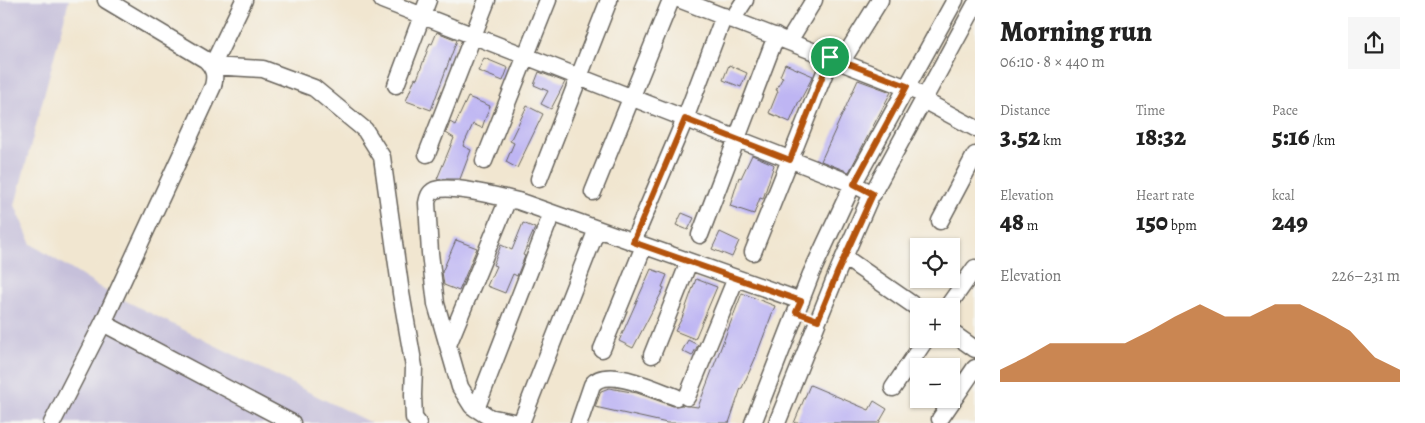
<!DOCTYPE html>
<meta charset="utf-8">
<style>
:root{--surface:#fff;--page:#f6f6f6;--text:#222;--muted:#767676;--accent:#b45309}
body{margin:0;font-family:Alegreya,serif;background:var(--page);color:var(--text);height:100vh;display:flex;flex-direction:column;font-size:19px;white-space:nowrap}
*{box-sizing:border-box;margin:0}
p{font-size:16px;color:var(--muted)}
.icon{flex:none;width:28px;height:28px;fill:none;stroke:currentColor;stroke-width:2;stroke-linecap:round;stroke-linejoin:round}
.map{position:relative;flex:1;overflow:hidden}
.sheet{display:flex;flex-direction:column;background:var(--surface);width:450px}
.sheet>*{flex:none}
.tools{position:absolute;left:910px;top:238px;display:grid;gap:10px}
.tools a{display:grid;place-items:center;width:50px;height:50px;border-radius:0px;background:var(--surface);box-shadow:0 1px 4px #0004;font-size:25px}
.pin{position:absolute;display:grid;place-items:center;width:42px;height:42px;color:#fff;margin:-21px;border:2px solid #fff;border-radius:50%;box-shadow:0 1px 5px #0007}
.round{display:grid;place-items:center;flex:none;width:52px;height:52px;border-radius:0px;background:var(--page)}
.overview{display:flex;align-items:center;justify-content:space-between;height:85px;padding:0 25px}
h1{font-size:28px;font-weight:800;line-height:38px}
.figures{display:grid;grid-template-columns:repeat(3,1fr);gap:8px;height:85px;padding:5px 25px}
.figures div{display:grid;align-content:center}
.figures b{font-size:25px;font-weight:800}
.figures small{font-size:14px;font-weight:400}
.figures p{font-size:14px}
.chart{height:140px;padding:10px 25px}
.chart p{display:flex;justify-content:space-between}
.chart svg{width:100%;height:90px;margin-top:5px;fill:var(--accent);opacity:.7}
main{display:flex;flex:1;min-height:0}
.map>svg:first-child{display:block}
.industrial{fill:#c6c0da}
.building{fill:#beb5f3}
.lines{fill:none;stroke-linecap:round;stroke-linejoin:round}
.minor-casing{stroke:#67635b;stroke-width:19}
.minor{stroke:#fff;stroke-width:16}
.route-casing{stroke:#fff;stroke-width:10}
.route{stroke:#b45309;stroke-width:6}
</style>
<main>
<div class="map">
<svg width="975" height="423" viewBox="0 0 975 423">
<rect width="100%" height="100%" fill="#f6f6f2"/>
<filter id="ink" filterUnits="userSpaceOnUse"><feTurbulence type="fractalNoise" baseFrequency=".02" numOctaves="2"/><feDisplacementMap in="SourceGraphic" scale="10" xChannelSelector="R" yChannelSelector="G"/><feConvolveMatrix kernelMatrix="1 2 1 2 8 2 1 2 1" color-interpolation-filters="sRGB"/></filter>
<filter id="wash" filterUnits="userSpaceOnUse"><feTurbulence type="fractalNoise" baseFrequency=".0096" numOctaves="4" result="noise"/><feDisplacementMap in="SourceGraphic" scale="20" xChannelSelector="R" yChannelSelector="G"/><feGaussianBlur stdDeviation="1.12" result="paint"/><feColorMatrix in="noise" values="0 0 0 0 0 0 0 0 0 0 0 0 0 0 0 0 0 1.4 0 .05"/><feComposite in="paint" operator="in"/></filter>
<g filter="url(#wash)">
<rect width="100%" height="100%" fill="#f1e6d0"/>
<path class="industrial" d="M0,0H69L15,205L31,244L104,290L371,423H0Z"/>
<g id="blocks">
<path class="building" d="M437,32L457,40L431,110L406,101L415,78L417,79L430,43L432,44Z
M484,58L508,68L503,81L478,71Z
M785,64L813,76L800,101H799L790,122L769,113L778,91L776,90L783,77L780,76Z
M729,65L747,73L741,87L723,80Z
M539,72L565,82L551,109L541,104L548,91L534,85Z
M858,80L891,92L849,172L821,161Z
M468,97L490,106L484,122L482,128L473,124L463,146L471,150L460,179H437L454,138L446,133L450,122L455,125Z
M527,106L543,114L517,168L506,162L514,143L510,141Z
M752,155L773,164L774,165L763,199L760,198L754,214L730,206L739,177L741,178Z
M682,213L694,218L688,230L676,225Z
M523,223L535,228L523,255L525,256L517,276L513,274L505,293L487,286L496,266L493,265L501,245L512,250Z
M720,232L739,241L732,257L712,249Z
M456,240L477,248L459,291L444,285L442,272Z
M651,269L667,275L662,287L664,288L633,348L619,341Z
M696,279L717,287L695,339L675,331L682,318Z
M742,293L775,306L755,359L742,388H741L729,423H667L595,407L601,391L609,388L637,393L673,406L682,405L698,407Z
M688,340L698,345L692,356L682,351Z
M810,385L869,410L874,401L887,409L879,423H794Z"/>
</g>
</g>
<g filter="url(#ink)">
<use href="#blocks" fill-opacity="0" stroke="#67635b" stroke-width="1"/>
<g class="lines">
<g class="minor-casing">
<path id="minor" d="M244,0L212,66L263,69L314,88L365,130L382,157L401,293L414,367L413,395L414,418L418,423
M382,0L853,184L873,194
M681,0L915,91
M732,20L745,0
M789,41L814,0
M842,61L880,0
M396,85L428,0
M923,100L975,128
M427,154L487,0
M484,161L548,0
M539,179L609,0
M593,192L671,0
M940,221L975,155
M700,235L776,36
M633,242L685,119L724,16
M753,252L831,57
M844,257L919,309
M948,306L975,268
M103,323L292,423
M951,332L975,349
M448,345L508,199
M602,349L644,246
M652,355L689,262
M893,388L926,339
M687,397L736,278
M476,409L552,213
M940,419L975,368
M52,423L103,323L213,86C216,75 214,68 206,60L106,0
M518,423L489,417L472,406L460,387L436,304L430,253L427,203C428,197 429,193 435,190C451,184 500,197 518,201L801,301
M521,423L597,229
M579,423L592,385C606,365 658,391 676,397
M753,423L811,274L851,188L955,0
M777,423L838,271L869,200L975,5"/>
</g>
<use href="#minor" class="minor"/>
</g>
</g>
<g class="lines" filter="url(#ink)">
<g class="route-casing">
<path id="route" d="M830,57L907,86L854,184L873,194L838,271L818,320L796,312L801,301L633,242L685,119L790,160Z"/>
</g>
<use href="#route" class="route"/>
</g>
</svg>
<div class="tools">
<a><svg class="icon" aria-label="locate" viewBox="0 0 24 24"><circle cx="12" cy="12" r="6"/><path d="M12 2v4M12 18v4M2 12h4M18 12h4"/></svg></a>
<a>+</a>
<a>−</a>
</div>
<div class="pin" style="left:830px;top:57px;background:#1e9e55"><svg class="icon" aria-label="arrive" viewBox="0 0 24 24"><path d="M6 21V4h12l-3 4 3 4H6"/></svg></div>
</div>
<section class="sheet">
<div class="overview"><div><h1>Morning run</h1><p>06:10 · 8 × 440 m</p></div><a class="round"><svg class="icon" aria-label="share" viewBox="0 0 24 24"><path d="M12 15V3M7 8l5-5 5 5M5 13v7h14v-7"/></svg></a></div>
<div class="figures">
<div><p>Distance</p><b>3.52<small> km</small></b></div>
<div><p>Time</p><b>18:32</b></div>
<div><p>Pace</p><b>5:16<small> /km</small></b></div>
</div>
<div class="figures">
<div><p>Elevation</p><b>48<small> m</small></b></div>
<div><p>Heart rate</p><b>150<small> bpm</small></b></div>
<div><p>kcal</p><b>249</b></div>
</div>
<div class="chart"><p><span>Elevation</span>226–231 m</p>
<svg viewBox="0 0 160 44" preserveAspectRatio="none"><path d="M0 44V38L10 32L20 25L30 25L40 25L50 25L60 19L70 12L80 6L90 12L100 12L110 6L120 6L130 12L140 19L150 32L160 38V44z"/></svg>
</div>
</section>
</main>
